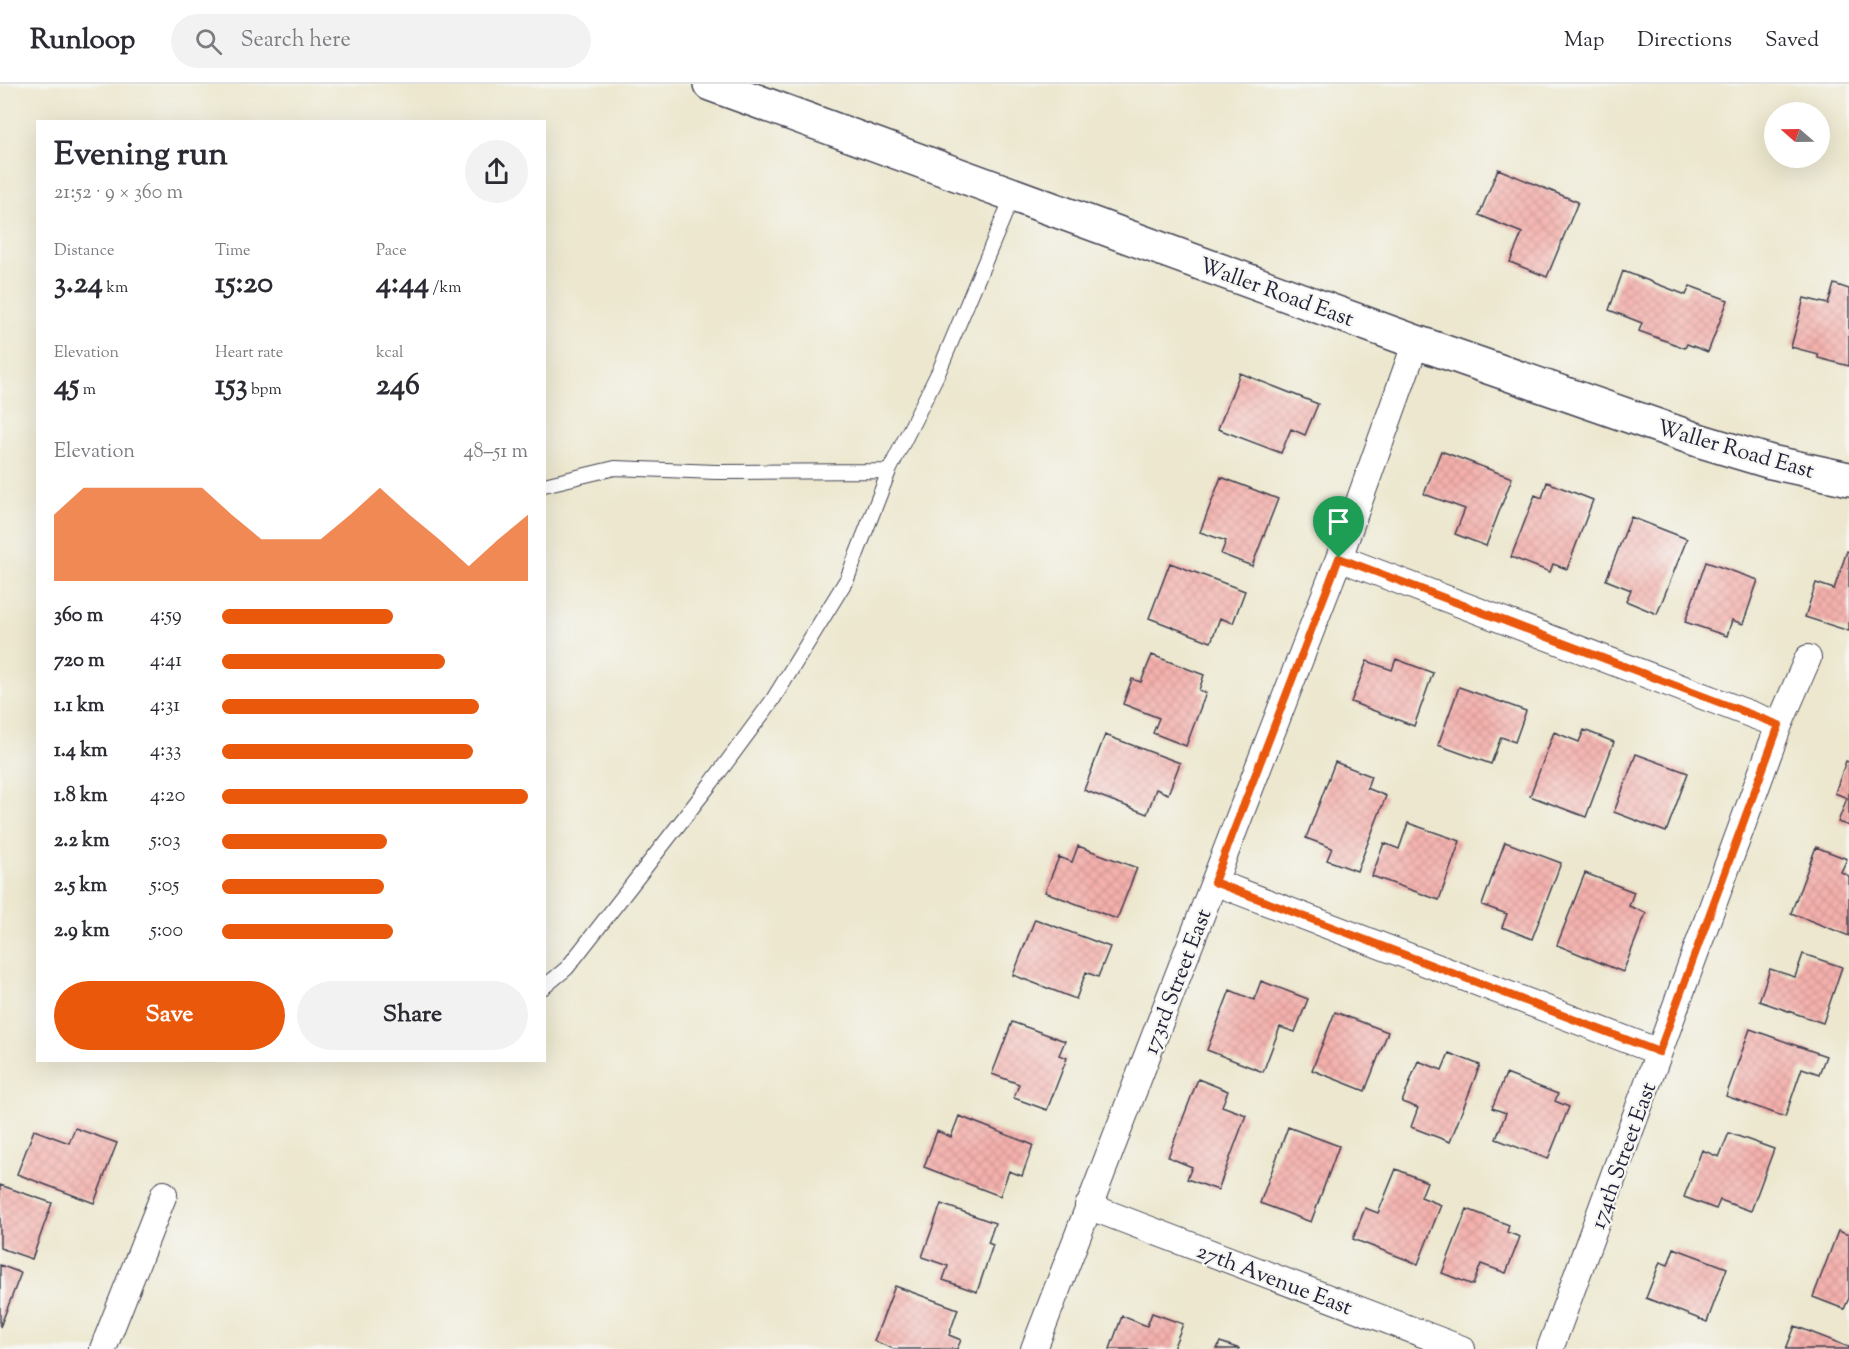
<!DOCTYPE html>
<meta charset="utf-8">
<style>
:root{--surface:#fff;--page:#f2f2f3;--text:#2b2b33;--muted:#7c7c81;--line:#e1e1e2;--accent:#ea580c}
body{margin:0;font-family:"Sorts Mill Goudy",serif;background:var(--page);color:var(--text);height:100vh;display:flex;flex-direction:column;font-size:22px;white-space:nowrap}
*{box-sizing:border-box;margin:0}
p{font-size:20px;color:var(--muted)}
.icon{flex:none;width:33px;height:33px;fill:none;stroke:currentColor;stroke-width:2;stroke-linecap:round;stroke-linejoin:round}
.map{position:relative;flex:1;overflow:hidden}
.sheet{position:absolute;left:36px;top:36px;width:510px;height:942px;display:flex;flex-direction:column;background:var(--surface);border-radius:0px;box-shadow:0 6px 24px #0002}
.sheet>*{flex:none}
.needle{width:39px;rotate:290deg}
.fabs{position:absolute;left:1764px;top:18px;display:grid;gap:12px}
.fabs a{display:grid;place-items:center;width:66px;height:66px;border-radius:50%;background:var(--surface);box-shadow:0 6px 24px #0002;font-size:30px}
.pin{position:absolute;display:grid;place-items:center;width:51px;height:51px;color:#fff;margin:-62px -26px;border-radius:50% 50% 50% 0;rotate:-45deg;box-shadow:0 0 6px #0007}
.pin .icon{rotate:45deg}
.round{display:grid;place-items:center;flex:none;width:63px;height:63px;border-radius:32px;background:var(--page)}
.overview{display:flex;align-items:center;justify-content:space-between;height:102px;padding:0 18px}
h1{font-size:33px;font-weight:700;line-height:45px}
.stats{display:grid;grid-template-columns:repeat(3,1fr);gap:9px;height:102px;padding:6px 18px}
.stats div{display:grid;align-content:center}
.stats b{font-size:30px;font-weight:700}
.stats small{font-size:16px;font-weight:400}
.stats p{font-size:16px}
.chart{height:168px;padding:12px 18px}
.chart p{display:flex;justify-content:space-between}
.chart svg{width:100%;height:108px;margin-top:6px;fill:var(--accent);opacity:.7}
.primary-button{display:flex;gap:12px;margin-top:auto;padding:12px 18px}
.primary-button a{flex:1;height:69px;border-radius:36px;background:var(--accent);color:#fff;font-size:24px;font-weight:700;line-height:69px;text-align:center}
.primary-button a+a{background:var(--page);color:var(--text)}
ul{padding:0 18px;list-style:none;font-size:20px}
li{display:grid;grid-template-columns:96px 72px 1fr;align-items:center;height:45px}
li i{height:15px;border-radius:8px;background:var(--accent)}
header{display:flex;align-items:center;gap:36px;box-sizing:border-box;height:84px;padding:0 30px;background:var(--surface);border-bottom:2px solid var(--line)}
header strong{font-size:28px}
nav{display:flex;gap:33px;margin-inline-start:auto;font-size:21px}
.search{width:420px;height:54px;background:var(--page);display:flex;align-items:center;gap:15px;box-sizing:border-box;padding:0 21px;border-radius:33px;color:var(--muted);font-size:22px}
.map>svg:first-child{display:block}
.building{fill:url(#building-cross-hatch)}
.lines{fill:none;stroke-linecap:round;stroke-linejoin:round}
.service-casing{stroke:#404051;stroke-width:16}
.minor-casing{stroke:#404051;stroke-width:28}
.tertiary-casing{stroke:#404051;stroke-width:36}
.service{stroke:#fff;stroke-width:14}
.minor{stroke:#fff;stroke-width:26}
.tertiary{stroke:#fff;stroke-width:33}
.route-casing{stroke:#fff;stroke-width:12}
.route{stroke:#ea580c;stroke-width:8}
.labels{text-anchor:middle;stroke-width:4.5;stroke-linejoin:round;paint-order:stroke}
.street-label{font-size:22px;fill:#22223b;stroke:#f6f6f2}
</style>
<header>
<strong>Runloop</strong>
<div class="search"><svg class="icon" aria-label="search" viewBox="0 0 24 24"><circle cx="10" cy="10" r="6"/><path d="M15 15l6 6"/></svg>Search here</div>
<nav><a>Map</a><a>Directions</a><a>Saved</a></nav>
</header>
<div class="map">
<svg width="1849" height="1265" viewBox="0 0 1849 1265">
<defs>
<pattern id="building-cross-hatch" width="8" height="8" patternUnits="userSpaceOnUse" patternTransform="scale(1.5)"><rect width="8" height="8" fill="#f4b0ac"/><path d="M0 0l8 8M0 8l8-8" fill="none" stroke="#d19795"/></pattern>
</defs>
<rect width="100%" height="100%" fill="#f6f6f2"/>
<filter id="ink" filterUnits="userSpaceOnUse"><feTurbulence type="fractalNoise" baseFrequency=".0167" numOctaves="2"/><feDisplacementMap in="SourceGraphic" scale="12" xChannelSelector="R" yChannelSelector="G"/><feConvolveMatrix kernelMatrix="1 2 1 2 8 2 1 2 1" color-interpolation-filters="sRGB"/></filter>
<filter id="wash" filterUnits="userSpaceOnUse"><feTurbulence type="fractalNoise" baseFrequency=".008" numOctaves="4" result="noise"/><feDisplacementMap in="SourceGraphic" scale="24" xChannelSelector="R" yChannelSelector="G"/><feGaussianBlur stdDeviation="1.35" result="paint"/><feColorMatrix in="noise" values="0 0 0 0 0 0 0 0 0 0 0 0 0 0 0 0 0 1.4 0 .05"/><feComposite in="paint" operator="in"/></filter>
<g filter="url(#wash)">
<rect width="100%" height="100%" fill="#ece7ce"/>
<g id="blocks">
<path class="building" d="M1498,85L1578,118L1547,193L1510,178L1522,149L1479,131Z
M1623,187L1686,211L1690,202L1728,216L1708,268L1687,260L1685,264L1639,247L1642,239L1609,226Z
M1834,200L1849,205V282L1818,274V270L1791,263L1804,214L1828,220Z
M1240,289L1318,320L1305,351L1291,345L1281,369L1218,345Z
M1441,367L1512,394L1486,462L1455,450L1465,425L1424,410Z
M1221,393L1278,415L1252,482L1221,470L1226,457L1200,448Z
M1547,398L1593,416L1567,485L1553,480L1550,488L1511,473L1535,411L1542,414Z
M1631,433L1687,455L1657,530L1626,517L1631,506L1606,496Z
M1847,467L1849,468V547L1805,533L1816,499L1834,505Z
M1706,478L1758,496L1743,540L1732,536L1727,552L1685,538Z
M1170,479L1245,507L1233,539L1220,534L1211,558L1149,534Z
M1152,571L1204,591L1199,606L1206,609L1186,662L1153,649L1159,634L1123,620L1132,595L1141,598Z
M1396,575L1433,589L1414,642L1351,618L1367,577L1392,586Z
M1459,603L1526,627L1515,658L1501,653L1491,680L1438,661Z
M1584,646L1614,658L1586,733L1530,712L1554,648L1579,658Z
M1105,651L1180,679L1168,710L1156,705L1147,730L1084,706Z
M1636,670L1688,689L1666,748L1614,728Z
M1846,677L1849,678V742L1838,738L1847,714L1835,709Z
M1335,678L1371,692L1367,704L1386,712L1357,787L1327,776L1332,764L1306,754Z
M1408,739L1460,757L1439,816L1372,792L1384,759L1399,765Z
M1505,758L1561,779L1532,855L1502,843L1507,830L1482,821Z
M1078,762L1137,784L1117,835L1045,808L1059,773L1072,778Z
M1816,763L1847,775L1841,788L1849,792V852L1791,829Z
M1585,789L1634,808L1629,822L1646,829L1623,888L1557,861Z
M1035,835L1110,863L1098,893L1086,888L1076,915L1013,891Z
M1803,870L1842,883L1823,939L1759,917L1770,885L1795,893Z
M1261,897L1308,915L1295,948L1280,943L1263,988L1207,966L1230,906L1254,916Z
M1335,928L1388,948L1365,1007L1312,986Z
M1012,938L1065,957L1059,971L1067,974L1047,1026L1014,1014L1019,1000L992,990Z
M1750,945L1826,972L1819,990L1802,984L1785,1033L1726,1012Z
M1449,969L1480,981L1450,1058L1411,1043L1418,1024L1402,1018L1418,977L1442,986Z
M1506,990L1558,1010L1555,1017L1569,1023L1548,1075L1496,1055L1506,1029L1492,1024Z
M1198,995L1228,1007L1222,1022L1246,1031L1218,1106L1187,1095L1192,1083L1168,1073Z
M959,1032L1033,1061L1022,1092L1009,1087L1000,1112L924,1083L937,1047L951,1053Z
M1288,1043L1339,1062L1311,1138L1260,1119Z
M75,1044L117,1059L94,1119L17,1090L34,1046L69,1059Z
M1729,1049L1774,1065L1751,1127L1720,1116L1716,1125L1684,1113L1702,1066L1719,1073Z
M1396,1085L1427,1098L1421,1113L1441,1121L1418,1180L1353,1155L1365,1124L1378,1129Z
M0,1101L52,1119L32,1175L0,1164Z
M941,1120L995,1139L988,1159L993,1161L977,1208L943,1196L948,1182L922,1173Z
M1467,1125L1509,1141L1507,1148L1520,1153L1506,1189L1481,1180L1473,1201L1442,1189Z
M1838,1147L1849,1151V1214L1844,1225L1813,1213Z
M1674,1164L1727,1184L1707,1238L1646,1214L1660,1178L1668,1181Z
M0,1181L21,1189L0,1243Z
M895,1202L958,1225L949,1251L961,1256L957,1265H894L874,1257Z
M1152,1229L1183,1240L1173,1265H1110L1122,1232L1147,1242Z
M1795,1242L1849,1263V1265H1786Z
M1220,1258L1240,1265H1217Z"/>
</g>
</g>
<g filter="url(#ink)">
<use href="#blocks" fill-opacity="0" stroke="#404051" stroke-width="1.5"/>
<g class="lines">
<g class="service-casing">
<path id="service" d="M544,401L615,384L716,388L889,387
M544,903L567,884L712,698L772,617L847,495L889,387L939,287L1013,111"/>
</g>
<g class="minor-casing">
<path id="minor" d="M1339,474L1779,641
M1214,798L1659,968
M1088,1122L1462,1265
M103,1265L164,1110
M1034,1265L1339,474L1416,258
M1550,1265L1779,641L1808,574"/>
</g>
<g class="tertiary-casing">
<path id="tertiary" d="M710,0L1416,258L1701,357L1771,378L1849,395"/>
</g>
<use href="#service" class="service"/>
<use href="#minor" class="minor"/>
<use href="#tertiary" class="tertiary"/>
</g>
</g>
<g class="lines" filter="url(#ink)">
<g class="route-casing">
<path id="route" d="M1339,474L1779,641L1659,968L1214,798Z"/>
</g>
<use href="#route" class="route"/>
</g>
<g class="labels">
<g class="street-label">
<text transform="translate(1277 207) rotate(20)" y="8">Waller Road East</text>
<text transform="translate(1736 364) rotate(16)" y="8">Waller Road East</text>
<text transform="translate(1176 897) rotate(-69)" y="8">173rd Street East</text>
<text transform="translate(1622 1071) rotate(-70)" y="8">174th Street East</text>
<text transform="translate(1275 1194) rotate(21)" y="8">27th Avenue East</text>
</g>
</g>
</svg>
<div class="fabs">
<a><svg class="needle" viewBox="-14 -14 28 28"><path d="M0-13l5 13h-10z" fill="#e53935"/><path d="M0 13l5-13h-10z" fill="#7c7c81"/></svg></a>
</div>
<div class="pin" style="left:1339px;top:474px;background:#1e9e55"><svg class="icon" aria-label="arrive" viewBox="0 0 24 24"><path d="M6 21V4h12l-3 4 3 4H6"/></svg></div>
<section class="sheet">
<div class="overview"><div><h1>Evening run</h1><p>21:52 · 9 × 360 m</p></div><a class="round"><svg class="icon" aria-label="share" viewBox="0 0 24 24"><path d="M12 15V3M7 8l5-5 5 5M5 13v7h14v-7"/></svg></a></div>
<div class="stats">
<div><p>Distance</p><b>3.24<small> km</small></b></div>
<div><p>Time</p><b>15:20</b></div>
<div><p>Pace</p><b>4:44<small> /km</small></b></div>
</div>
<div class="stats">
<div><p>Elevation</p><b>45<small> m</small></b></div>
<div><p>Heart rate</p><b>153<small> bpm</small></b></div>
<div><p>kcal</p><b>246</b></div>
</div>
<div class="chart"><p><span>Elevation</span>48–51 m</p>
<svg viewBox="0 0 160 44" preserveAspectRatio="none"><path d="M0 44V17L10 6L20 6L30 6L40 6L50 6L60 17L70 27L80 27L90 27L100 17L110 6L120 17L130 27L140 38L150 27L160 17V44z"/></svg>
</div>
<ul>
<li><b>360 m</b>4:59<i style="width:56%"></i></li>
<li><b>720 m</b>4:41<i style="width:73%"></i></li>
<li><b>1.1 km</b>4:31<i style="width:84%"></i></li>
<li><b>1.4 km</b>4:33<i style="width:82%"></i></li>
<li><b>1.8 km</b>4:20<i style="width:100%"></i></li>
<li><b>2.2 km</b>5:03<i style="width:54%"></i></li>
<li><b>2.5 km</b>5:05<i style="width:53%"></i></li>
<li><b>2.9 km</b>5:00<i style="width:56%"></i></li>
</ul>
<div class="primary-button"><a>Save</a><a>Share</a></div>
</section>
</div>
